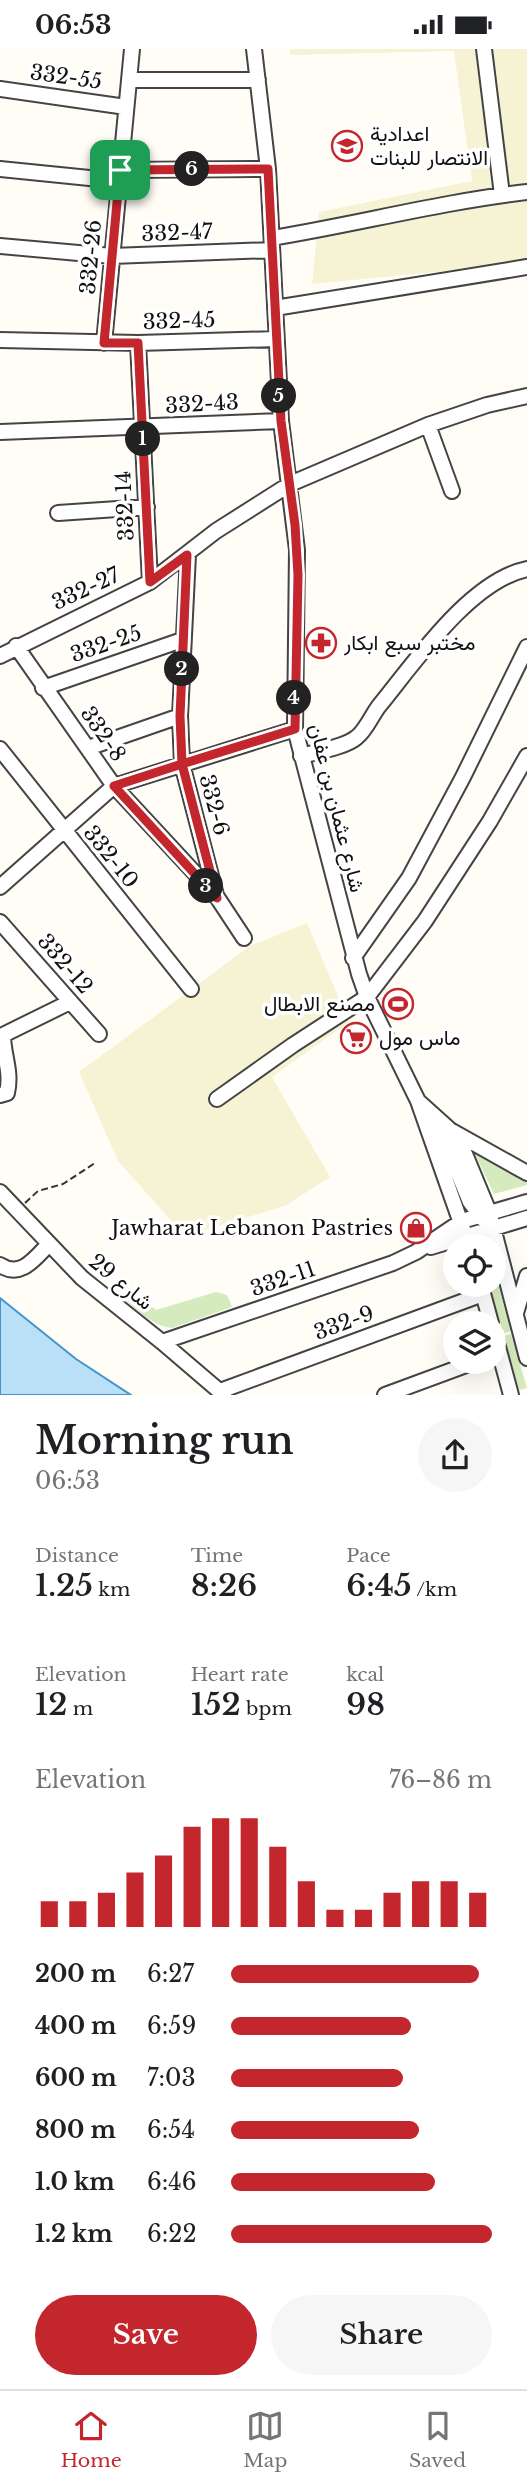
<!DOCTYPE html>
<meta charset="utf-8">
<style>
:root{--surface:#fff;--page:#f6f6f6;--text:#202124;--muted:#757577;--line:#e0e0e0;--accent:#c4262e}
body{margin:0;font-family:"Libre Baskerville",Vazirmatn,serif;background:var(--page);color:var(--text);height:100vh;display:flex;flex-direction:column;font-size:26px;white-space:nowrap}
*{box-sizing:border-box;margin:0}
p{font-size:23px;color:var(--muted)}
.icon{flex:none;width:38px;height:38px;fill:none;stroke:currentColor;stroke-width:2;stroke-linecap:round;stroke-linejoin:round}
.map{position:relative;height:1346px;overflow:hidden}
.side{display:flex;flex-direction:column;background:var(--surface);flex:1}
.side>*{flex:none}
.controls{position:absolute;left:443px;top:1185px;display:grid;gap:14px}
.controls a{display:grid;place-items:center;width:63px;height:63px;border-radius:50%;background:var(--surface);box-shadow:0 7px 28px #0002;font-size:35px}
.pin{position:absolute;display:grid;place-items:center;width:60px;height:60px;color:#fff;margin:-30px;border-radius:14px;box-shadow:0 4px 10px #0006}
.km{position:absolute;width:35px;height:35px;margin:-18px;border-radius:50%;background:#222;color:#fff;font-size:19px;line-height:35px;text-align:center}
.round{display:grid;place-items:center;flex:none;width:74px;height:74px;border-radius:37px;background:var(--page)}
.summary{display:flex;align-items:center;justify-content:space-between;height:119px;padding:0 35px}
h1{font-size:38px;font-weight:600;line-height:52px}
.metrics{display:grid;grid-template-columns:repeat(3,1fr);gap:10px;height:119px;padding:7px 35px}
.metrics div{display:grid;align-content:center}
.metrics b{font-size:30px;font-weight:600}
.metrics small{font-size:19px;font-weight:400}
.metrics p{font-size:19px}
.chart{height:196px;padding:14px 35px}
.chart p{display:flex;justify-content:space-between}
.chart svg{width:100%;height:126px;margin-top:7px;stroke:var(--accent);stroke-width:6}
.button{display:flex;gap:14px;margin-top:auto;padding:14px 35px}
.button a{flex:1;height:80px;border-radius:42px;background:var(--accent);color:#fff;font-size:28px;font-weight:600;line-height:80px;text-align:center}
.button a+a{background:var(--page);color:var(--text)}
ul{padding:0 35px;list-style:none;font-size:23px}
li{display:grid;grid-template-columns:112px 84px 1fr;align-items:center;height:52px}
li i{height:18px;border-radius:9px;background:var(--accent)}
.status{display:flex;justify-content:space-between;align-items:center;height:49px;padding:0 35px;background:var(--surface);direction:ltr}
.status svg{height:19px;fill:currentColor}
.dock{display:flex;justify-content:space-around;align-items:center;height:98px;border-top:2px solid var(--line);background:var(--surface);font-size:19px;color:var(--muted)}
.dock a{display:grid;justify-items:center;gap:4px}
.dock .selected{color:var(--accent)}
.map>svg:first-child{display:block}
.farmland{fill:#f6f3d4}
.green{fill:#d5ebbd}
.water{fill:#b9e0f7;stroke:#3f96cf;stroke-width:2}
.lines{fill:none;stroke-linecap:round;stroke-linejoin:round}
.minor-casing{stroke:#444;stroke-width:18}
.path{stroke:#333;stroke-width:2;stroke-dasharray:7 3.5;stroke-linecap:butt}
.minor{stroke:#fff;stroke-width:14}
.route-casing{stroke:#fff;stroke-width:14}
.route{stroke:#c4262e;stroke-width:9}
.labels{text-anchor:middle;stroke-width:7;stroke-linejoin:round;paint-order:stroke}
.street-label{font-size:21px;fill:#111;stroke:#fff}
.poi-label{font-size:21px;fill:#111;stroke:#fff;text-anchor:start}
</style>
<div class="status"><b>06:53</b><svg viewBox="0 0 49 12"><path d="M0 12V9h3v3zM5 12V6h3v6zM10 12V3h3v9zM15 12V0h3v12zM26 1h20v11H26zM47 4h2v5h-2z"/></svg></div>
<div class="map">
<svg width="527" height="1346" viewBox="0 0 527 1346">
<rect width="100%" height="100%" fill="#fffdf5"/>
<path class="farmland" d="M290,0H527V214L312,235L319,163L472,132L454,2L290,6Z
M307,874L349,973L272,1028L330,1128L285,1157L185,1187L118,1112L79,1023L250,897Z"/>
<path class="green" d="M474,1098L527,1133V1136L494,1145L472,1099Z
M494,1222L511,1282L503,1284L488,1236H494Z
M131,1240L156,1261L216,1243L227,1246L232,1258L172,1279C152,1277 137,1260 122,1248Z
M511,1285L527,1339L519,1341L504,1287Z"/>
<path class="water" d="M0,1249L76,1310L131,1346H0Z"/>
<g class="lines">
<g class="minor-casing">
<path id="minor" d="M254,0L268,120L281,372L297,501L295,680L359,925L367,948L418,1052L469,1197
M484,0L502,146
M129,31H258
M0,40L126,58
M0,120L119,132
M120,121L268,120
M272,189C357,175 441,153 527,143
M0,197L112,207L272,201
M275,259L527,218
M0,291L138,294L276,290
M104,294L132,0
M138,294L150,533
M428,376L452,442
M0,383L281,372
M58,464L147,458
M188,506L180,667L182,715L216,846
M16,597L114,737L217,848L244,889
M0,607L150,533L216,482L290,435L428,376L487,356L527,347
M43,639L182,591
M88,699L180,667
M0,700L191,940
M301,707C316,703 346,698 357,688C366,681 372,666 379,657C415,613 470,532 527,520
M0,838L114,737L295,680
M0,873L99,985
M353,909L409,829L463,728L527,598
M0,1046L7,1044C12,1022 3,1006 3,986L70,953
M217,1050L293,996L367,948L425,872L490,772L527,707
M419,1053L449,1080L465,1105L489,1163L527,1309
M436,1082L452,1109L470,1153L484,1171
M452,1082L527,1124
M0,1143L82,1229L162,1293L224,1346
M431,1198L527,1169
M0,1216C21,1230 35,1209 49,1195
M481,1237L491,1274
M516,1264L527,1227
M494,1283L511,1346
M162,1293L393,1214L416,1203L462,1172L527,1153
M220,1342L483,1245
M385,1346L477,1312"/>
</g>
<path class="path" d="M25,1154L38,1142L63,1135L95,1114"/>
<use href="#minor" class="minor"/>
</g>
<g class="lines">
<g class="route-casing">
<path id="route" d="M120,121L104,294H138L150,533L187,506L180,667L182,715L114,737L217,849L182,715L295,680L298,526L295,476L281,372L268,120L120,121"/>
</g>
<use href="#route" class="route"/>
</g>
<defs>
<g id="school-ring" transform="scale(1.575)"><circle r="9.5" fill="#fff" stroke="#c4262e" stroke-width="1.5"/><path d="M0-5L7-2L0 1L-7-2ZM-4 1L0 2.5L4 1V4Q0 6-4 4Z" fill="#c4262e"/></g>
<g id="pharmacy-ring" transform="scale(1.575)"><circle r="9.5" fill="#fff" stroke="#c4262e" stroke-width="1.5"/><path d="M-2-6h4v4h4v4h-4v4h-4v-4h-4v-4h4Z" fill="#c4262e"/></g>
<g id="stadium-ring" transform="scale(1.575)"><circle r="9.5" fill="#fff" stroke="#c4262e" stroke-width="1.5"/><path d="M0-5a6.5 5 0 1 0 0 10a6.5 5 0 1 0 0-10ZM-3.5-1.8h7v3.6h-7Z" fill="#c4262e"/></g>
<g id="supermarket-ring" transform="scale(1.575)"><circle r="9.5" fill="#fff" stroke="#c4262e" stroke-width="1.5"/><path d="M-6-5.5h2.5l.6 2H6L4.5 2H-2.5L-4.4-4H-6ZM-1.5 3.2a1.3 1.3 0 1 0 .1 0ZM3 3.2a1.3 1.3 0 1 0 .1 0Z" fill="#c4262e"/></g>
<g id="shop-ring" transform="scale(1.575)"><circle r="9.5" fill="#fff" stroke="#c4262e" stroke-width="1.5"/><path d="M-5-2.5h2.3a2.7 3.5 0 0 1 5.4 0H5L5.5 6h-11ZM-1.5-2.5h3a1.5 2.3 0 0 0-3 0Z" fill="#c4262e"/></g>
</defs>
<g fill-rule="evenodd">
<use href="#school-ring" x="347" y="97"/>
<use href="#pharmacy-ring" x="321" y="594"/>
<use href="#stadium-ring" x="398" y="955"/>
<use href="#supermarket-ring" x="356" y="989"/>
<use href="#shop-ring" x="416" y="1179"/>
</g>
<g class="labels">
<g class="street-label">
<text transform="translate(66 28) rotate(8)" y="7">332-55</text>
<text transform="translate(177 184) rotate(-2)" y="7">332-47</text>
<text transform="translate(91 208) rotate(-85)" y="7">332-26</text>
<text transform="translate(179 272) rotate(-2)" y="7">332-45</text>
<text transform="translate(202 355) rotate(-3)" y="7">332-43</text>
<text transform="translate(125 457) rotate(-93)" y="7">332-14</text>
<text transform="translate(86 540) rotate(-25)" y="7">332-27</text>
<text transform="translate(106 595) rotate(-19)" y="7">332-25</text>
<text transform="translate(103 685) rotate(55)" y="7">332-8</text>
<text transform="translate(214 756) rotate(75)" y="7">332-6</text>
<text transform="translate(337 759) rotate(76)" y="7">شارع عثمان بن عفان</text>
<text transform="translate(111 808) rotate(51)" y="7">332-10</text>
<text transform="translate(65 915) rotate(49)" y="7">332-12</text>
<text transform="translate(283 1230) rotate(-19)" y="7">332-11</text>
<text transform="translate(121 1233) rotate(39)" y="7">شارع 29</text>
<text transform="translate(344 1274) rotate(-20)" y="7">332-9</text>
</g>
<g class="poi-label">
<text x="370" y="92">اعدادية<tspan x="370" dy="24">الانتصار للبنات</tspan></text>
<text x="344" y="601">مختبر سبع ابكار</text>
<text x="375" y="962" text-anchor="end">مصنع الابطال</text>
<text x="379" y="996">ماس مول</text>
<text x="393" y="1186" text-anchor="end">Jawharat Lebanon Pastries</text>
</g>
</g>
</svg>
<div class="controls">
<a><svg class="icon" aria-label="locate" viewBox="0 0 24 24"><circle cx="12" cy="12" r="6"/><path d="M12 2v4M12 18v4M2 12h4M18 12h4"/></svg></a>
<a><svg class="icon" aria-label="layers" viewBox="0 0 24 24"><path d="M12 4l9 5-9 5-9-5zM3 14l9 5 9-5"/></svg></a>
</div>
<div class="pin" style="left:120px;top:121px;background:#1e9e55"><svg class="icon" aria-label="arrive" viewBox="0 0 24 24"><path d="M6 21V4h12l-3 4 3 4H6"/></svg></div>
<b class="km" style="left:143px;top:390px">1</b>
<b class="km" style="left:182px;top:620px">2</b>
<b class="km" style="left:206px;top:837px">3</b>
<b class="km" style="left:294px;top:649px">4</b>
<b class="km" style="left:279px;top:347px">5</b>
<b class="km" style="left:192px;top:120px">6</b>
</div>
<section class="side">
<div class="summary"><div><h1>Morning run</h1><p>06:53</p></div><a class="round"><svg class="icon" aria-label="share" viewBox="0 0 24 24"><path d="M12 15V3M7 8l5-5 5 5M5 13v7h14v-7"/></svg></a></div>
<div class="metrics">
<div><p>Distance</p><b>1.25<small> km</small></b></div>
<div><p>Time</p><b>8:26</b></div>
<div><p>Pace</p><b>6:45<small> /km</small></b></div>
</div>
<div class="metrics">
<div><p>Elevation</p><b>12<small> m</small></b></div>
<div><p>Heart rate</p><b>152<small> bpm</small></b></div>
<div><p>kcal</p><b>98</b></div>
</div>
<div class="chart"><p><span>Elevation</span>76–86 m</p>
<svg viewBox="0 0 160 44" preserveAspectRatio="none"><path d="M5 44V35M15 44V35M25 44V32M35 44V25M45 44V19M55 44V9M65 44V6M75 44V6M85 44V16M95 44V28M105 44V38M115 44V38M125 44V32M135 44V28M145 44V28M155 44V32"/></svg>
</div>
<ul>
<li><b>200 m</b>6:27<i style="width:95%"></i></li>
<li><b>400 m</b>6:59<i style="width:69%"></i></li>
<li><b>600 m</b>7:03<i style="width:66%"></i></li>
<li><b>800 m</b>6:54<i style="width:72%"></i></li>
<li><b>1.0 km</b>6:46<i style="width:78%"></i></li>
<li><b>1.2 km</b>6:22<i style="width:100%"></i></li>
</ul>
<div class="button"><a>Save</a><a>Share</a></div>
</section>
<nav class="dock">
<a class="selected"><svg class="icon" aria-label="home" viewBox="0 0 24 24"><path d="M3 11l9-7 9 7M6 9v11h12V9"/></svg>Home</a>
<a><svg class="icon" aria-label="map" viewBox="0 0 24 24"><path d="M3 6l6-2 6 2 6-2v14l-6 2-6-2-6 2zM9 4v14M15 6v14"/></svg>Map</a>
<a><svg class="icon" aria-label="saved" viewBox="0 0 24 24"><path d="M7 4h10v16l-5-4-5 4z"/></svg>Saved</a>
</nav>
